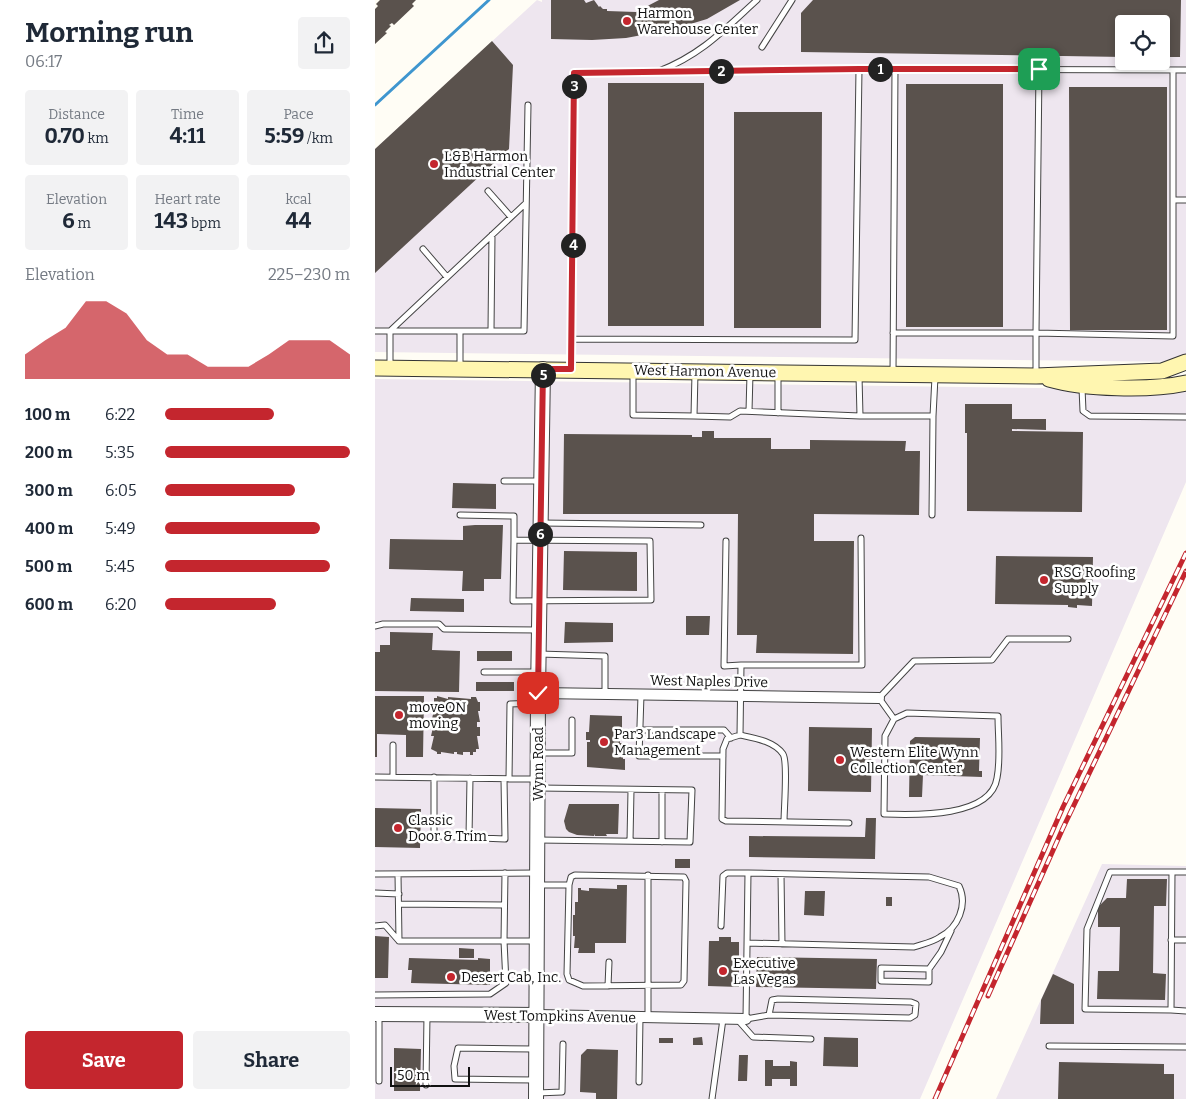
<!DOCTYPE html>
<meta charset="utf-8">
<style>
:root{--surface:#fff;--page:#f2f2f3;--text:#1f2937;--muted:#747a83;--accent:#c4262e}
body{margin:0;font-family:Bitter,serif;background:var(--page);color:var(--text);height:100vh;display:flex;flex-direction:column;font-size:19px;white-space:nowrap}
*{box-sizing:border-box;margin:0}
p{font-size:16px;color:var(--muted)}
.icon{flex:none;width:28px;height:28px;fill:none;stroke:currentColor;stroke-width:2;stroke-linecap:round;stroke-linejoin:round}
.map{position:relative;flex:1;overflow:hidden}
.panel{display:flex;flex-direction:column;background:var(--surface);width:375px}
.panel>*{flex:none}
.tools{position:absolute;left:740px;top:15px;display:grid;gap:10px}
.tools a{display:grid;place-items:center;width:55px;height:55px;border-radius:5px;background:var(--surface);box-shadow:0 2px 8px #0003;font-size:25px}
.scale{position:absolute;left:15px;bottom:12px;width:80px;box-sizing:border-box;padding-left:5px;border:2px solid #111;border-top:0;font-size:14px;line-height:18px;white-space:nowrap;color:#111;-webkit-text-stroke:4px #fff;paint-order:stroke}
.pin{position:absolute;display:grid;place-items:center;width:42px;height:42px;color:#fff;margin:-21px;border-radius:10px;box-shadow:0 2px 8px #0006}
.km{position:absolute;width:25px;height:25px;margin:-12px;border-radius:50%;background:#222;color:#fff;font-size:14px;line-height:25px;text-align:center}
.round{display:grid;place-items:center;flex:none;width:52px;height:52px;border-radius:5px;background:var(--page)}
.headline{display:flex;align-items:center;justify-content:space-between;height:85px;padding:0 25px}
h1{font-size:28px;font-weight:700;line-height:38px}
.stats{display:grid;grid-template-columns:repeat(3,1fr);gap:8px;height:85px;padding:5px 25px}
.stats div{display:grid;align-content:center;border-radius:5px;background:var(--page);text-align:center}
.stats b{font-size:21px;font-weight:700}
.stats small{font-size:14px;font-weight:400}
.stats p{font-size:14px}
.chart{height:140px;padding:10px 25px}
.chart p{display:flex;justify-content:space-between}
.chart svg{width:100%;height:90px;margin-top:5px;fill:var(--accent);opacity:.7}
.cta{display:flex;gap:10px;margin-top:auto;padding:10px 25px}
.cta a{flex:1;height:58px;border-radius:5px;background:var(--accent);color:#fff;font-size:20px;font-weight:700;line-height:58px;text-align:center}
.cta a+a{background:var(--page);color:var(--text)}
ul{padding:0 25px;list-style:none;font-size:16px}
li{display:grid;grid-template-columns:80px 60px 1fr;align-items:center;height:38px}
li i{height:12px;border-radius:6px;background:var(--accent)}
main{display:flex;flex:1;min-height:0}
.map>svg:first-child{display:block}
.industrial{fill:#eee6ef;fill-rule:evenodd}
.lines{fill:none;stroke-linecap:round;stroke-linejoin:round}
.stream{stroke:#3f96cf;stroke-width:3}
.building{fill:#5a524d}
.service-casing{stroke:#444;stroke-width:7}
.minor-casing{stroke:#444;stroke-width:12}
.tertiary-casing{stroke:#444;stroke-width:16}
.secondary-casing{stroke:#333;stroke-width:17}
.service{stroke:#fff;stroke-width:5}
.minor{stroke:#fff;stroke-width:10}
.tertiary{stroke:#fff;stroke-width:14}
.secondary{stroke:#fff6b0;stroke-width:15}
.rail-casing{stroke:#c4262e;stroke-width:5}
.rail{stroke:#fff;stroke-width:3;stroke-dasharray:9;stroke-linecap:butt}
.route-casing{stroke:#fff;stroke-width:10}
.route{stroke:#c4262e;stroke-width:6}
.poi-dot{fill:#c4262e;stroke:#fff;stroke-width:2}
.labels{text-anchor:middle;stroke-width:5;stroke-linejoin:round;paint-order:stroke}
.poi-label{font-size:14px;fill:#111;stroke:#fff;text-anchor:start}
.street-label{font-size:14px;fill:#111;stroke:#fff}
</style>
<main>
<section class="panel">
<div class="headline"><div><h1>Morning run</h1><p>06:17</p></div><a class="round"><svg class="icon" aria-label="share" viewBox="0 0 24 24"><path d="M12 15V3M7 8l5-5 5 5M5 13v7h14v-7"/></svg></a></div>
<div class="stats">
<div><p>Distance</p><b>0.70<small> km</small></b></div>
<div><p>Time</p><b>4:11</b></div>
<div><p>Pace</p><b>5:59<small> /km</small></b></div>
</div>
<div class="stats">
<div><p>Elevation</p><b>6<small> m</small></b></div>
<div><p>Heart rate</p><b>143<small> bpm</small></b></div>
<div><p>kcal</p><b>44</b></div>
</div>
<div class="chart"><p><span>Elevation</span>225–230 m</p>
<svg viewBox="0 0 160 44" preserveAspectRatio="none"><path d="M0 44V32L10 25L20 19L30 6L40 6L50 12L60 25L70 32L80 32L90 38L100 38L110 38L120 32L130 25L140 25L150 25L160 32V44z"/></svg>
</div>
<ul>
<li><b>100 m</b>6:22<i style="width:59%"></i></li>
<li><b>200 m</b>5:35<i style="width:100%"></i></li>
<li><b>300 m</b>6:05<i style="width:70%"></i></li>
<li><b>400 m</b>5:49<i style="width:84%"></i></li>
<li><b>500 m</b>5:45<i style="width:89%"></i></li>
<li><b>600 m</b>6:20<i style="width:60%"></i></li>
</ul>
<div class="cta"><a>Save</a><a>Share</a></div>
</section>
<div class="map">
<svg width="811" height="1099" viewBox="0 0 811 1099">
<rect width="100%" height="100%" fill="#fffdf5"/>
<path class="industrial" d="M162,0L167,2V0H811V362L0,352V149ZM749,24H786V61H749Z
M0,379L811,390V482L545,1099H0Z
M727,864L811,866V1099H621Z"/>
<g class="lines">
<path class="stream" d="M0,105L114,0"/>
</g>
<path class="building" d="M5,0H41L37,4L39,6L19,25L17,23L14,25L16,26L10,32L12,33L0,44V9L3,6L1,4Z
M176,0H209L211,3L219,0L224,7L225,6L228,9H232V11L261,12L284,0H365L332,19L299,29L251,38L217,40L176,39Z
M438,0H806L805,57H786V24H749V57L426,52V13Z
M117,41L138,65L134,149L0,273V149Z
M233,83H329V326H233Z
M531,84H628V327H531Z
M694,87H792V330H695Z
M359,112H447L446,328H359Z
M590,404H637V419H671V430L637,429V431L708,432L707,512L592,511V433H590Z
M327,431H339V438H396V449H435V440L531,441L530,451H545L544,515L439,514V541H479L478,654L381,653L382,635H362L363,514H188L189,434L317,435V437H327Z
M78,483L121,484V509L77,508Z
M100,525H128L126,579H109V591H87L88,571L14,569L15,539L88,540V526Z
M189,551L262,552V591L188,590Z
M621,556L718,557L717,606L702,605V608L693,607V605L620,604Z
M36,598L89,599V612L35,611Z
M311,616H335L334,635H311Z
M190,622L238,623V642L189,643Z
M15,632L58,633L57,650L85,651L84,692L0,691V652H5V645H15Z
M102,651H137V661H102Z
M101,682H139V691H101Z
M0,696H49L48,757H31V735L2,734V757H0Z
M62,696L73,699V697L96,699V697H101L103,702H105V711H103L105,722H102V727H105V736H102L104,749H101V752H98V755H95V752H88V755L82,754V752H79V754L66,752V754H62V752L56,749L59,736H56L59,723H56L59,710H56V702H59V698H62Z
M215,715L247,716V733H249V740H245V743H248V759H250V770L212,767V742H215V740H211V732H214Z
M434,727L497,728L496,792L433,791Z
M540,737L605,738L604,771H607V777L548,775L547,797H534L535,741Z
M194,804H244L243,834H231L232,836H220V834L219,836L202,835L194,832L191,829L189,821Z
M0,808L46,809L45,848L0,847Z
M491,818H501L500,859L374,857V836L490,837Z
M300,859H315V868H300Z
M752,879H792L791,906H779L778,973L791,974L790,1000L722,999L723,971H744L745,927H723V907L732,898H751Z
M242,885H252L251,943H220V953H203L204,948H199L200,936H198V915H200V902H203V888H206V890L214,891V888L242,889Z
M430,891H450L449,916L429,915Z
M511,897H517V906H511Z
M0,936L14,937L13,978H0Z
M344,937H356V942H364V987L333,986L334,941H344Z
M84,948L99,949V958H84Z
M382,957L502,959L501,989L381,987Z
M34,958L103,960V958L115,959V985L36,983L37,970H33Z
M678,974L699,984V1024H665L666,1000Z
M327,1037L328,1045H318V1038Z
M449,1037L483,1038V1067L448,1066Z
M284,1038H298V1043H284Z
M19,1048L46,1049L45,1091H19Z
M212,1049L243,1050L242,1099H221V1093L205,1092L206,1055Z
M364,1055H373L372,1081H363Z
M390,1060H398V1066H415V1061L422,1062V1086H415V1079H397V1086H390Z
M684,1062L789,1064V1074H799V1099H683Z"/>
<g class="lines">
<g class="service-casing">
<path id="service" d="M387,47L417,0
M664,69L661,333L798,336V70
M284,71C326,55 350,29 382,0
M113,191L136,217
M798,200H811
M48,249L72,277
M0,331H149L153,105
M85,331V368
M116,331L117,235
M518,333H661V375
M197,339L480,340L484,69
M15,367V331L151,203
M196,369L199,73L484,69L811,70
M258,373V415L319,416L320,373
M518,373L520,69
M484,376L485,416
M707,388L708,411L715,416L811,417
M374,411L375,374
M403,413V376
M319,416L355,417L365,411L485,416H558L557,515
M558,416L560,377
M129,481H166
M85,515L139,516V540L275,541L276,600L138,601L139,540
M166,523L326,525
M351,541L349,666L366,665L365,735L352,739L348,749L347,819L351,821L474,823
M0,626L8,624H64L69,629L164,630
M164,654L230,656V694
M366,665H487L486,538
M109,672H163
M266,695L264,756H348
M519,719L532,713L623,716C623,736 626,758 622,778C616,818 540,815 509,814L510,736L519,719L504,698L539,661L617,660L633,639H693
M265,730H349L356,738
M365,735C379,738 399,741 408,754C413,762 409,809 409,822
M163,753H197V720
M0,777L163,779
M18,777V745
M59,777V836L130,839L129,779
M134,779L135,704L163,703
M94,837L95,778
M163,840L315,842L317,790L164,788
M255,841L256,790
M287,842V790
M797,872L796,1010L710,1009L712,929L735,872H811
M0,874L160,873
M23,874L24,941
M406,874L407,944
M200,875L309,877L311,881L309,981L306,985L208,986L194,980L192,974L194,885L196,877Z
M163,885H194
M0,893L24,894
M24,904L129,905
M0,926L10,925L24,941H160
M346,926L348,876L352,873H373L371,1019L394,1015L535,1018L540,1015L541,1004L536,1002L403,999L397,1000L394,1015
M796,940H811
M372,943L539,947C548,944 558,942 565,937C583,928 593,905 584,886L554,877L373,873
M554,969L506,968V981L554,982V969L566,952L576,931
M233,986L234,962
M0,995L115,994L131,983L129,941L130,873
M796,1010L811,1011
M4,1014V1081
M273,1017V875
M362,1019L378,1037L436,1039
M674,1046L811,1047
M159,1049L83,1048L79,1066L80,1079L161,1080
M264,1082L265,1017
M51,1085L52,1015
M162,1093L187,1092L188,1044
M337,1099L348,1019"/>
</g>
<g class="minor-casing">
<path id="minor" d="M163,693L504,698
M162,1015L371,1019"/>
</g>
<g class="tertiary-casing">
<path id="tertiary" d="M0,1014L162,1015
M161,1099L163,693L168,369"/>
</g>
<g class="secondary-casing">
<path id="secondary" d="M0,368L661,376L787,371L811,362
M674,379C709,389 775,391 811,383"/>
</g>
<use href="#service" class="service"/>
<use href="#minor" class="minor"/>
<use href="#tertiary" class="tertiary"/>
<use href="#secondary" class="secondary"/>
<g class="rail-casing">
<path id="rail" d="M613,996L688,828L811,571
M560,1099L688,807L811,553"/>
</g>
<use href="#rail" class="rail"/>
</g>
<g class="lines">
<g class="route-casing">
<path id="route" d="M163,693L168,369H196L199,73L484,69H664"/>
</g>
<use href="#route" class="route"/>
</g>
<g class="poi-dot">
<circle cx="252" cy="21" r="5"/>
<circle cx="59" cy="164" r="5"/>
<circle cx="669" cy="580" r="5"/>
<circle cx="24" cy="715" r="5"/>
<circle cx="229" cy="742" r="5"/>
<circle cx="465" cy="760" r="5"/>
<circle cx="23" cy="828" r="5"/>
<circle cx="348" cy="971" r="5"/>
<circle cx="76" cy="977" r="5"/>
</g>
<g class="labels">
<g class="poi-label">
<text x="262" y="18">Harmon<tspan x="262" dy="16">Warehouse Center</tspan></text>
<text x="69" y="161">L&amp;B Harmon<tspan x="69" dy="16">Industrial Center</tspan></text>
<text x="679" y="577">RSG Roofing<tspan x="679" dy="16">Supply</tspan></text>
<text x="34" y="712">moveON<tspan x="34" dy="16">moving</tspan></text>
<text x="239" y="739">Par3 Landscape<tspan x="239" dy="16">Management</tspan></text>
<text x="475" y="757">Western Elite Wynn<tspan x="475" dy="16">Collection Center</tspan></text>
<text x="33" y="825">Classic<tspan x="33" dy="16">Door &amp; Trim</tspan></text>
<text x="358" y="968">Executive<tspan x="358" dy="16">Las Vegas</tspan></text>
<text x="86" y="982">Desert Cab, Inc.</text>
</g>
<g class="street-label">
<text transform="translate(330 371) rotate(1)" y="5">West Harmon Avenue</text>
<text transform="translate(334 681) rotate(1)" y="5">West Naples Drive</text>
<text transform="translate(163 764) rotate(-90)" y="5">Wynn Road</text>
<text transform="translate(185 1016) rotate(1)" y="5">West Tompkins Avenue</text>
</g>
</g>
</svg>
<div class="tools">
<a><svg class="icon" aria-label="locate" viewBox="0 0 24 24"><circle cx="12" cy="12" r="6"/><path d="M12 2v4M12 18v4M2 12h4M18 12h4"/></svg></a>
</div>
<div class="scale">50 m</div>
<div class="pin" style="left:664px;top:69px;background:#1e9e55"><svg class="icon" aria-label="arrive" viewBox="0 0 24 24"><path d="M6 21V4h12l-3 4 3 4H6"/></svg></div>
<div class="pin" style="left:163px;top:693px;background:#d93025"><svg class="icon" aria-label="check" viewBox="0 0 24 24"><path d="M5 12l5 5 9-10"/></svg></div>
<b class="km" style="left:505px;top:69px">1</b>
<b class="km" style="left:346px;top:71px">2</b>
<b class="km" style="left:199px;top:86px">3</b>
<b class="km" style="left:198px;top:245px">4</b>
<b class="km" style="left:168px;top:375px">5</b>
<b class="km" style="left:165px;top:534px">6</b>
</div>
</main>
